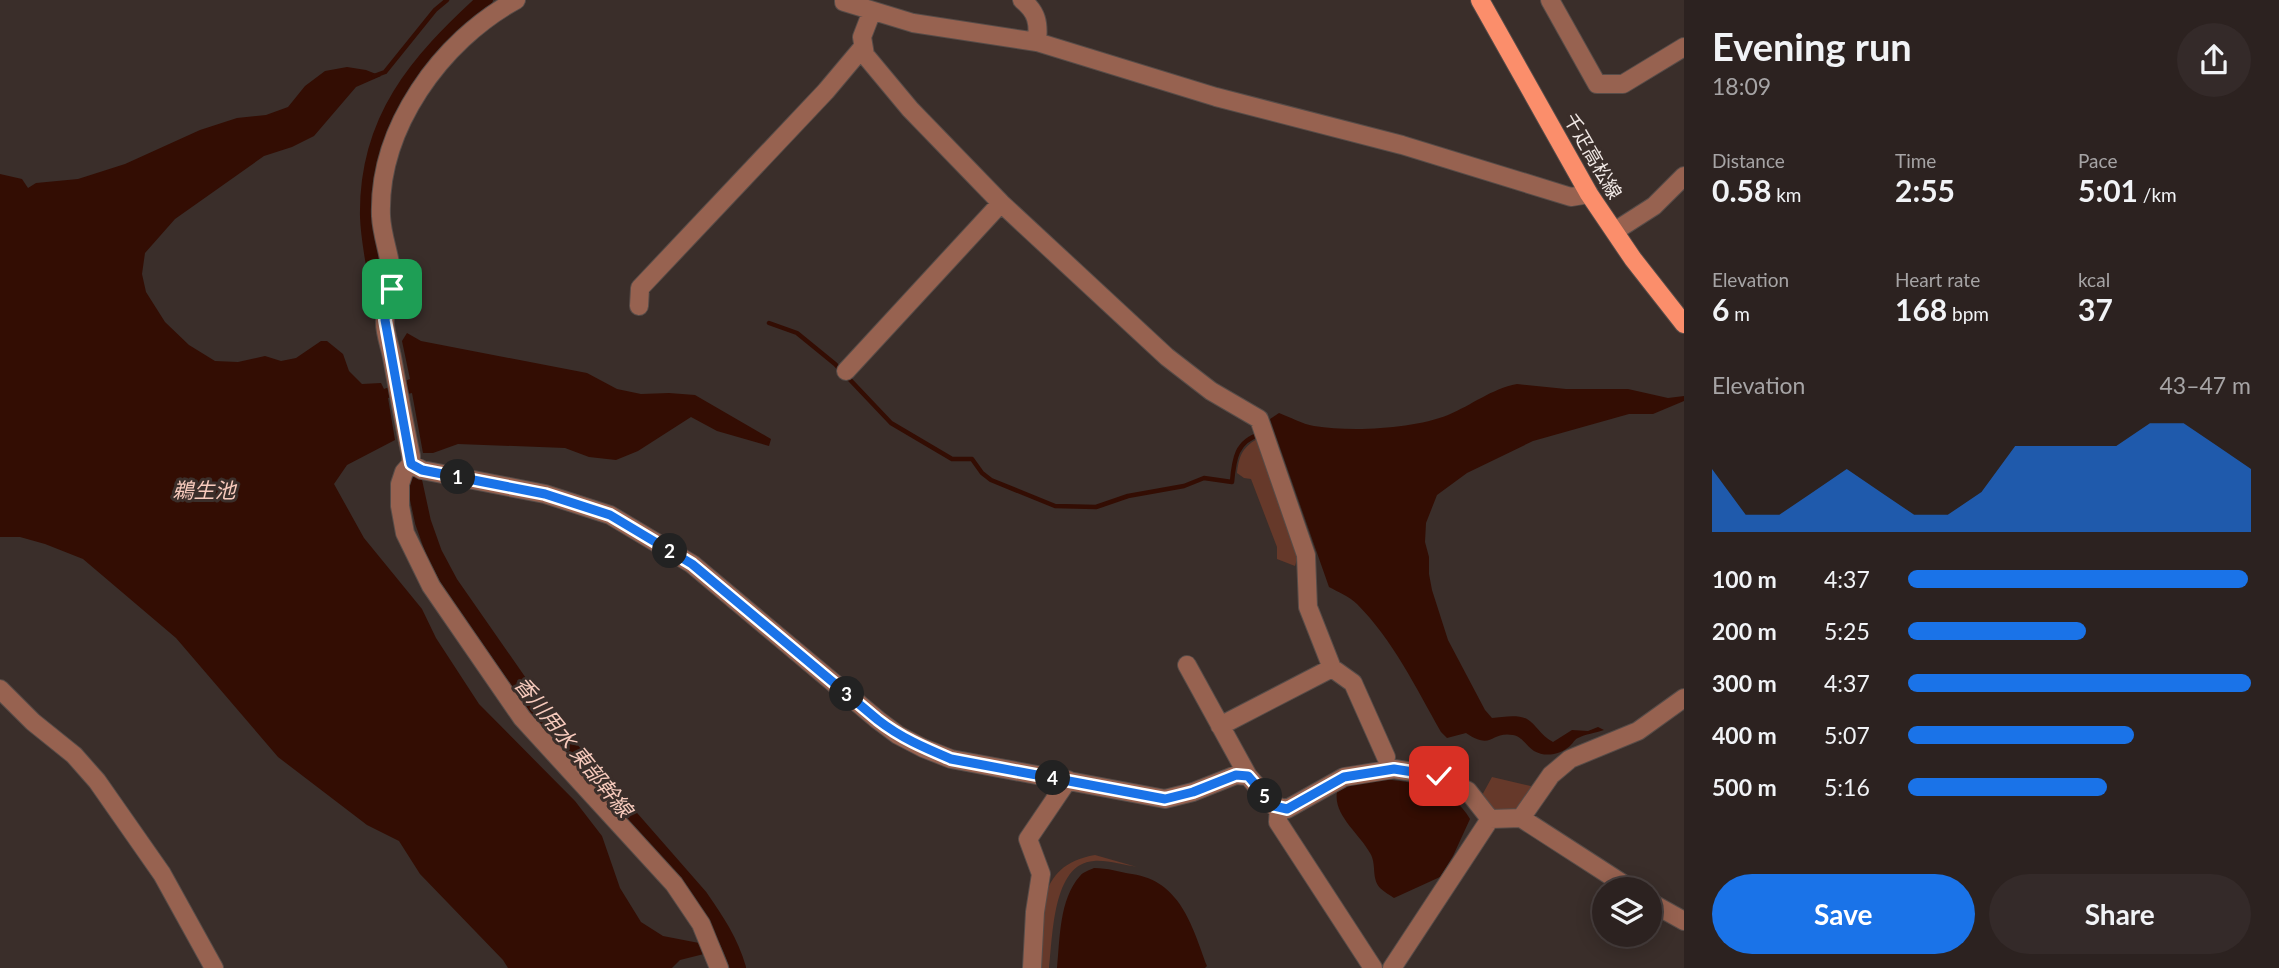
<!DOCTYPE html>
<meta charset="utf-8">
<style>
:root{--surface:#2c2220;--page:#342a29;--text:#f1f3f6;--muted:#a6a4a5;--line:#483f3e;--accent:#1a73e8}
body{margin:0;font-family:Lato,"Noto Sans JP",sans-serif;background:var(--page);color:var(--text);height:100vh;display:flex;flex-direction:column;font-size:26px;white-space:nowrap}
*{box-sizing:border-box;margin:0}
p{font-size:23px;color:var(--muted)}
.icon{flex:none;width:38px;height:38px;fill:none;stroke:currentColor;stroke-width:2;stroke-linecap:round;stroke-linejoin:round}
.map{position:relative;flex:1;overflow:hidden}
.side{display:flex;flex-direction:column;background:var(--surface);width:595px}
.side>*{flex:none}
.tools{position:absolute;left:1592px;top:877px;display:grid;gap:14px}
.tools a{display:grid;place-items:center;width:70px;height:70px;border-radius:50%;background:var(--surface);box-shadow:0 4px 18px #0003,0 0 0 2px var(--line);font-size:35px}
.pin{position:absolute;display:grid;place-items:center;width:60px;height:60px;color:#fff;margin:-30px;border-radius:14px;box-shadow:0 4px 10px #0006}
.km{position:absolute;width:35px;height:35px;margin:-18px;border-radius:50%;background:#222;color:#fff;font-size:19px;line-height:35px;text-align:center}
.round{display:grid;place-items:center;flex:none;width:74px;height:74px;border-radius:37px;background:var(--page)}
.head{display:flex;align-items:center;justify-content:space-between;height:119px;padding:0 28px}
h1{font-size:38px;font-weight:700;line-height:52px}
.stats{display:grid;grid-template-columns:repeat(3,1fr);gap:10px;height:119px;padding:7px 28px}
.stats div{display:grid;align-content:center}
.stats b{font-size:30px;font-weight:700}
.stats small{font-size:19px;font-weight:400}
.stats p{font-size:19px}
.chart{height:196px;padding:14px 28px}
.chart p{display:flex;justify-content:space-between}
.chart svg{width:100%;height:126px;margin-top:7px;fill:var(--accent);opacity:.7}
.primary-button{display:flex;gap:14px;margin-top:auto;padding:14px 28px}
.primary-button a{flex:1;height:80px;border-radius:42px;background:var(--accent);color:#fff;font-size:28px;font-weight:700;line-height:80px;text-align:center}
.primary-button a+a{background:var(--page);color:var(--text)}
ul{padding:0 28px;list-style:none;font-size:23px}
li{display:grid;grid-template-columns:112px 84px 1fr;align-items:center;height:52px}
li i{height:18px;border-radius:9px;background:var(--accent)}
main{display:flex;flex:1;min-height:0}
.map>svg:first-child{display:block}
.green{fill:#66392a}
.water{fill:#330d03}
.lines{fill:none;stroke-linecap:round;stroke-linejoin:round}
.stream{stroke:#330d03;stroke-width:4.5}
.canal{stroke:#330d03;stroke-width:16}
.minor-casing{stroke:#574c48;stroke-width:20}
.major-casing{stroke:#574c48;stroke-width:20}
.minor{stroke:#976250;stroke-width:18}
.major{stroke:#fb8e6b;stroke-width:18}
.route-casing{stroke:#fff;stroke-width:14}
.route{stroke:#1a73e8;stroke-width:9}
.labels{text-anchor:middle;stroke-width:6;stroke-linejoin:round;paint-order:stroke}
.street-label{font-size:19px;fill:#f1e9e6;stroke:#3a2e2a}
.water-label{font-size:21px;font-style:italic;fill:#f7cabc;stroke:#3a2e2a}
</style>
<main>
<div class="map">
<svg width="1684" height="968" viewBox="0 0 1684 968">
<rect width="100%" height="100%" fill="#3a2e2a"/>
<path class="green" d="M1257,439L1298,556L1295,566L1277,559V547L1251,479L1244,478L1237,473C1239,456 1242,448 1257,439Z
M1492,777L1535,787L1518,813L1493,812L1480,799Z
M1095,855L1137,867C1124,865 1108,860 1094,861C1052,863 1053,938 1049,968H1039C1041,919 1034,865 1095,855Z"/>
<path class="water" d="M347,67L366,70L381,76L356,87L314,136L292,147L264,156L175,219L145,253L142,274L146,292L165,322L189,345L215,361L238,362L265,356L281,361L296,358L321,341H327L343,354L349,371L362,384L381,383L384,389L410,379L402,341L407,333L421,341L587,373L617,389L641,394L669,393L695,395L771,439L769,446L717,431L691,417L638,451L616,460L589,457L565,448L458,444L433,453H423L412,393L388,398L395,440L347,465L334,484L364,538L422,609L436,638L479,704L575,801L602,836L620,888L641,922L663,936L699,943L704,954L680,960L672,968H508L503,960L420,874L399,841L367,825L278,757L176,638L83,559L45,544L20,537H0V174L22,179L28,188L36,183L78,179L125,164L200,130L237,118L266,115L288,107L305,86L325,71Z
M1517,384L1566,389H1628L1668,398L1684,396V401L1653,414H1629L1533,441L1467,473L1437,495L1426,523L1425,542L1429,557V574L1432,590L1448,640L1485,710L1492,718C1503,717 1517,714 1527,719C1536,724 1540,735 1553,742L1572,730L1588,731L1598,727L1604,730C1596,733 1585,734 1578,738C1575,739 1573,743 1570,746C1561,754 1546,758 1534,751C1526,746 1523,737 1513,735C1490,731 1493,751 1466,733L1447,738L1441,732C1416,688 1393,640 1357,604C1349,596 1338,592 1329,587L1270,419L1279,413C1290,417 1302,424 1314,426C1352,432 1413,429 1448,415C1472,405 1491,389 1517,384Z
M1381,779C1415,782 1452,787 1470,819L1453,856L1440,877L1394,898C1390,895 1384,892 1380,888C1371,878 1377,864 1370,853C1360,834 1333,815 1337,792L1353,784Z
M1094,868C1108,868 1119,872 1132,874C1180,881 1192,925 1207,966L1205,968H1057C1060,940 1059,899 1080,876C1083,872 1090,870 1094,868Z"/>
<g class="lines">
<path class="stream" d="M374,76L385,72L435,10L447,0
M769,323L797,333L835,364L891,423L952,459H972L982,473L991,480L1055,506L1096,507L1128,496L1184,486L1204,478L1232,482C1234,459 1236,441 1261,434"/>
<path class="canal" d="M381,302C376,275 369,245 368,217C366,120 417,62 485,0
M413,476L423,522L434,553L450,583L546,721L700,897C716,920 730,941 738,968"/>
<g class="minor-casing">
<path id="minor" d="M516,0C441,41 378,128 381,216C382,240 394,264 392,289C392,300 385,310 385,320C384,331 390,346 392,357C398,390 404,423 411,456V464L404,472L400,484V506L405,533L431,586L522,718L674,884L701,924L719,968
M844,0V2L913,23L1037,42L1216,97L1402,145L1571,197L1589,194
M1022,0C1037,12 1039,23 1037,42
M1550,0L1597,84H1623L1684,47
M872,11L862,37L865,55L910,109L1001,203L1167,357L1211,391L1259,419L1306,555L1308,607L1332,668
M1615,231L1654,206L1684,176
M639,306L640,288L826,91L863,47
M846,371L1001,203
M411,464L422,470L545,494L610,515L692,564L878,720L898,735L923,748L951,759L1165,799L1193,792L1236,775L1248,776L1274,806L1287,809L1344,777L1394,769L1439,776L1468,791L1490,819L1521,818L1631,889
M1187,665L1248,776
M0,689L33,722L74,755L97,781L162,874L214,968
M1220,726L1332,668L1353,683L1386,757
M1279,807L1278,822L1373,968
M1521,818L1551,775L1570,759L1638,731L1684,698
M1650,902L1684,921
M1032,968L1035,912L1041,874L1028,839L1068,780
M1392,968L1490,819"/>
</g>
<g class="major-casing">
<path id="major" d="M1480,0L1589,194L1633,259L1684,324"/>
</g>
<use href="#minor" class="minor"/>
<use href="#major" class="major"/>
</g>
<g class="lines">
<g class="route-casing">
<path id="route" d="M392,289L385,320L411,464L422,470L545,494L610,515L692,564L878,720C901,738 925,748 951,759L1165,799L1193,792L1236,775L1248,776L1274,806L1287,809L1344,777L1394,769L1439,776"/>
</g>
<use href="#route" class="route"/>
</g>
<g class="labels">
<g class="street-label">
<text transform="translate(1593 156) rotate(60)" y="7">千疋高松線</text>
</g>
<g class="water-label">
<text x="204" y="498">鵜生池</text>
<text transform="translate(573 747) rotate(51)" y="7">香川用水 東部幹線</text>
</g>
</g>
</svg>
<div class="tools">
<a><svg class="icon" aria-label="layers" viewBox="0 0 24 24"><path d="M12 4l9 5-9 5-9-5zM3 14l9 5 9-5"/></svg></a>
</div>
<div class="pin" style="left:392px;top:289px;background:#1e9e55"><svg class="icon" aria-label="arrive" viewBox="0 0 24 24"><path d="M6 21V4h12l-3 4 3 4H6"/></svg></div>
<div class="pin" style="left:1439px;top:776px;background:#d93025"><svg class="icon" aria-label="check" viewBox="0 0 24 24"><path d="M5 12l5 5 9-10"/></svg></div>
<b class="km" style="left:458px;top:477px">1</b>
<b class="km" style="left:670px;top:551px">2</b>
<b class="km" style="left:847px;top:694px">3</b>
<b class="km" style="left:1053px;top:778px">4</b>
<b class="km" style="left:1265px;top:796px">5</b>
</div>
<section class="side">
<div class="head"><div><h1>Evening run</h1><p>18:09</p></div><a class="round"><svg class="icon" aria-label="share" viewBox="0 0 24 24"><path d="M12 15V3M7 8l5-5 5 5M5 13v7h14v-7"/></svg></a></div>
<div class="stats">
<div><p>Distance</p><b>0.58<small> km</small></b></div>
<div><p>Time</p><b>2:55</b></div>
<div><p>Pace</p><b>5:01<small> /km</small></b></div>
</div>
<div class="stats">
<div><p>Elevation</p><b>6<small> m</small></b></div>
<div><p>Heart rate</p><b>168<small> bpm</small></b></div>
<div><p>kcal</p><b>37</b></div>
</div>
<div class="chart"><p><span>Elevation</span>43–47 m</p>
<svg viewBox="0 0 160 44" preserveAspectRatio="none"><path d="M0 44V22L10 38L20 38L30 30L40 22L50 30L60 38L70 38L80 30L90 14L100 14L110 14L120 14L130 6L140 6L150 14L160 22V44z"/></svg>
</div>
<ul>
<li><b>100 m</b>4:37<i style="width:99%"></i></li>
<li><b>200 m</b>5:25<i style="width:52%"></i></li>
<li><b>300 m</b>4:37<i style="width:100%"></i></li>
<li><b>400 m</b>5:07<i style="width:66%"></i></li>
<li><b>500 m</b>5:16<i style="width:58%"></i></li>
</ul>
<div class="primary-button"><a>Save</a><a>Share</a></div>
</section>
</main>
